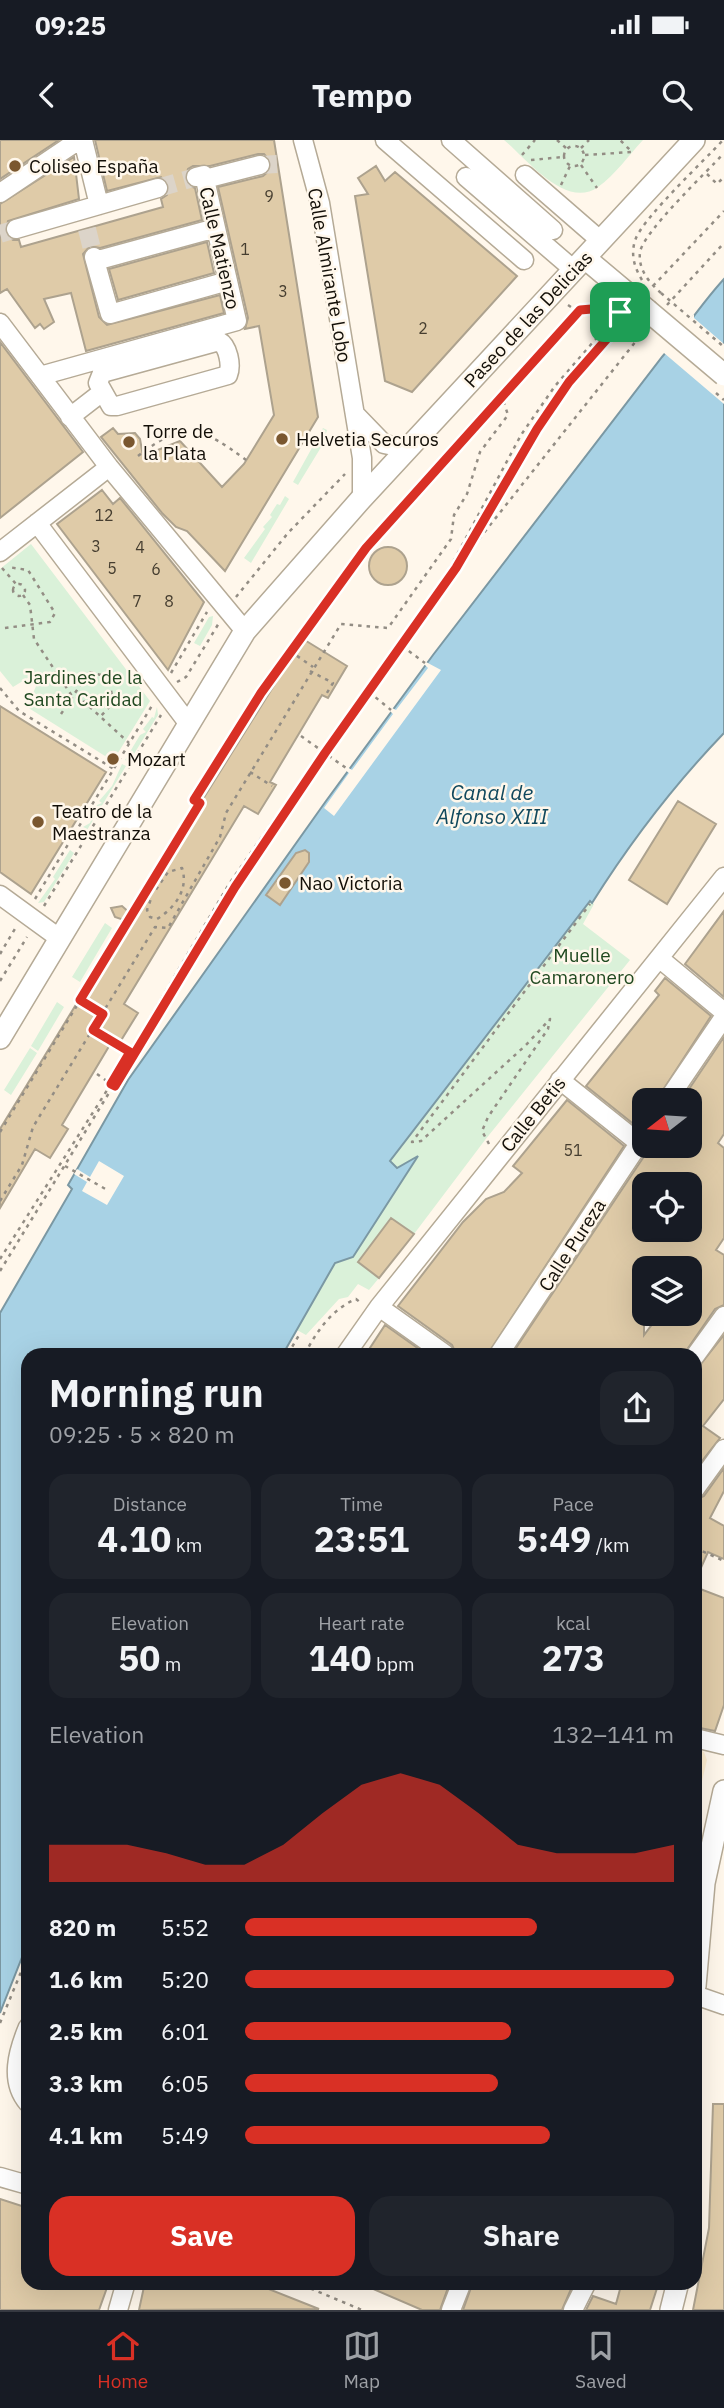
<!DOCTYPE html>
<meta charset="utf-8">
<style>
:root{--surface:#171b24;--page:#20242c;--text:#f1f3f6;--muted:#9ea1a6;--line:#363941;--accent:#d93025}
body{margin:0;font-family:"IBM Plex Sans",sans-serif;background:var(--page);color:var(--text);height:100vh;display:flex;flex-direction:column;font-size:26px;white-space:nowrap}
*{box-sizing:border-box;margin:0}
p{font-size:23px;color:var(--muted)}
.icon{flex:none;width:38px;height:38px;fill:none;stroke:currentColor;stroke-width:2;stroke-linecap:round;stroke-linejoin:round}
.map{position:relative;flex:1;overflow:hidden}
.sheet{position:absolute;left:21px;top:1208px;width:681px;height:942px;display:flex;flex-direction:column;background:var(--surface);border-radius:21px;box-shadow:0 7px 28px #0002}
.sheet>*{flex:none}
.needle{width:46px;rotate:253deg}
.fabs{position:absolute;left:632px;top:948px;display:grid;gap:14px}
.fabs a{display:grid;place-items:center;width:70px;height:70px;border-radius:14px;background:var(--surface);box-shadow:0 7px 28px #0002;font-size:35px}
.pin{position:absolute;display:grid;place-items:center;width:60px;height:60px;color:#fff;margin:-30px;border-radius:14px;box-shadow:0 4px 10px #0006}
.round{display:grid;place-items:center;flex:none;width:74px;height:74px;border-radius:21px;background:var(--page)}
.summary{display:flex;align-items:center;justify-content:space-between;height:119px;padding:0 28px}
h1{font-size:38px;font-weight:800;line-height:52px}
.stats{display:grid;grid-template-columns:repeat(3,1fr);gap:10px;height:119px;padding:7px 28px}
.stats div{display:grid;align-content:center;border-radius:18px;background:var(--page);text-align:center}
.stats b{font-size:35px;font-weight:800}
.stats small{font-size:19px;font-weight:400}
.stats p{font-size:19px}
.chart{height:196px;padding:14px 28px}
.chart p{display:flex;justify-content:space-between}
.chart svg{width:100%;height:126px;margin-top:7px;fill:var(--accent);opacity:.7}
.action{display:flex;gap:14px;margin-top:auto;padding:14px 28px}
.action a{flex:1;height:80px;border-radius:21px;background:var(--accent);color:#fff;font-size:28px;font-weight:800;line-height:80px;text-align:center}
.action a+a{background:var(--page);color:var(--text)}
ul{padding:0 28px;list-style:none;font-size:23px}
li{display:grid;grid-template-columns:112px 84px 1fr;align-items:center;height:52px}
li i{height:18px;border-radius:9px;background:var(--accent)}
.status{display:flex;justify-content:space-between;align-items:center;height:49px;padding:0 35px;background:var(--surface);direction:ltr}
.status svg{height:19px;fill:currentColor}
header{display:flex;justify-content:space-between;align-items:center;height:91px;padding:0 28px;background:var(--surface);font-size:32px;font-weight:800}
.tab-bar{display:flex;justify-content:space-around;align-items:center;height:98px;border-top:2px solid var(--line);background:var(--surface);font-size:19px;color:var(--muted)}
.tab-bar a{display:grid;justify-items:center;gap:4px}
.tab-bar .selected{color:var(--accent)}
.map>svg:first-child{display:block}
.built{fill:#fceccf}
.green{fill:#daf1d9}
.water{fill:#a8d2e5;stroke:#7b98a3;stroke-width:2}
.pier{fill:#fff7eb}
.building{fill:#dfcba8;stroke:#ada28e;stroke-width:2;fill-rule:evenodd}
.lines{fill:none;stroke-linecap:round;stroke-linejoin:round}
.minor-tunnel{stroke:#dcd4c9;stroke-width:18;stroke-dasharray:18 9;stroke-linecap:butt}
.minor-casing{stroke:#b5aa96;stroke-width:21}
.major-casing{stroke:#b5aa96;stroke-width:24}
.path{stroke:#938d84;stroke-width:2.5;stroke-dasharray:3.5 5;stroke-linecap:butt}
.minor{stroke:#fff;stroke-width:18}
.major{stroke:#fff;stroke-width:21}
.major-bridge-casing{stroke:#b5aa96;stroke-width:24;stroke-linecap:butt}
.path-bridge{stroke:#938d84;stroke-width:2.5;stroke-dasharray:3.5 5;stroke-linecap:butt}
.major-bridge{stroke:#fff;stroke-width:21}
.route-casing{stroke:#fff;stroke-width:14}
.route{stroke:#d93025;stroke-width:9}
.poi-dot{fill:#7a572f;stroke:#fff7eb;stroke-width:2.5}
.labels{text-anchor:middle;stroke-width:5;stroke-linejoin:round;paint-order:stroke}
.number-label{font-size:16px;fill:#463e30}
.poi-label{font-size:19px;fill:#130f08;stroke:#fff7eb;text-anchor:start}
.street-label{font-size:19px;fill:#130f08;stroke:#fff7eb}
.park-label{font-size:19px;fill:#204920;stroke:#fff7eb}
.water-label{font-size:21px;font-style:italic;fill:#10485d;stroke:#fff7eb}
</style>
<div class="status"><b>09:25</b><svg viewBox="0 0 49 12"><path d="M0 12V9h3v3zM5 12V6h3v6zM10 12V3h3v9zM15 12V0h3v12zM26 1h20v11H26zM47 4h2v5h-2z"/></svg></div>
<header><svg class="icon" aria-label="back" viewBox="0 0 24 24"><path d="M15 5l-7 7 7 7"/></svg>Tempo<svg class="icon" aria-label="search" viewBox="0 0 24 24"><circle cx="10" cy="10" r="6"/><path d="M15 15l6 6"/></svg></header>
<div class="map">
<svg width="724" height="2170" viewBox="0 0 724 2170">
<rect width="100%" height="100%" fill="#fff7eb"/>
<path class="built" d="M695,1607L704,1612L707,1620L695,1671Z"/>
<path class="green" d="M504,0H643C629,15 615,35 598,47C566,70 527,19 504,0Z
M323,288L327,290L323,304L298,345L293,342Z
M285,356L289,359L251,423L244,418L265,389L263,387L272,377L270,375L277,364L280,365Z
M31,404L150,561L113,621L27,567L37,544L31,536L13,547L0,531V429Z
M213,476L212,485L200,506L194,503L209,477Z
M157,567L158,575L129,622L125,620L140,595L146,592L143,589L152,577L154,578Z
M122,624L126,626L87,690L83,687L90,683L97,665L102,663L99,661L112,646Z
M70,710L74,713L44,762L38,763L55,739L53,737Z
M590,761L594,764L583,784L630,820L485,1000L414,1094L390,1078L359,1122L379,1138L369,1150L358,1144L348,1157L339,1159L306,1195L297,1190L335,1123L417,1017L397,1028L389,1021Z
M105,783L112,788L80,842L72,837Z
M57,862L64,867L38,911L31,906Z
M30,908L37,913L11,955L4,950Z"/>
<path class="water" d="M724,139V593C674,645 631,701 592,763L590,761L390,1021L397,1028L418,1016L353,1117L335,1123L283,1214H28V1802L0,1873V1173L72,1049L68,1045L128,940L326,661L433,515L662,217C684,191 701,164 724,139Z"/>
<path class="pier" d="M694,174V178L724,204V264L664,213L660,214Z
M426,522L441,530L334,676L324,668L349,633L345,630L347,627L352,630L393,574L390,571L392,568L396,570L428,528L424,524Z
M99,1021L124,1036L107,1065L82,1051L87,1042L74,1034L77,1029L90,1037Z"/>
<path class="building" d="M0,0H59L0,39Z
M95,0H274L318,277L225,431L187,391L176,387L162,373L101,297L113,288L118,294L135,293L140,299L143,316L180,301L222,347L244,324L274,275L259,186L245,189L248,178L218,47L263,36L271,29V22L264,14H258L210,26H193L188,29L185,39L188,45L195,48L202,80L100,108L90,106L83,114L99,177L107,185L220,155L224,173L86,211L71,153L44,159L54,182L44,189L40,184L35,188L7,149L0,153V64L74,17L79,59L8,81L5,93L13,100H19L21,107L163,67L161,59L167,55L169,46L161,37L107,51Z
M376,26L385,41L395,32L517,136L412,252L385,241L355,56L368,54L358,38Z
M207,102L214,133L118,160L109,129Z
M0,202L83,312L0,378Z
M102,350L113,364L120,358L204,462L168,530L57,384Z
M369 426a19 19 0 1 1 38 0a19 19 0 1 1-38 0Z
M303,499L347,526L328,558L322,555L270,642L276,645L258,674L244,666L124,864L138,873L120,902L114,898L62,985L68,989L50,1018L35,1009L0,1068V989L127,781L115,777L111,768L122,766L131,774Z
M0,566L106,632L31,754L0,732Z
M678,661L716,684L667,764L629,740Z
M305,710L309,713V722L280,765L266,755L296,713Z
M724,771V857L685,824Z
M665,838L711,876L656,961H644V973L636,986L586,946L659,855L655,851Z
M724,897V994L718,1003L724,1008V1098L716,1110L724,1115V1165L715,1169L684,1214H512L651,1006H690V961H681ZM644,1045H690V1090H644ZM644,1129H690V1174H660L644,1195Z
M567,960L624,1006L488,1214H456L452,1205L398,1166L463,1082L486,1059L504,1052L522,1033L513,1026Z
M391,1078L414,1094L379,1138L358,1122Z
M385,1185L426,1214H366Z
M724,1195V1259L703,1286L720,1298L695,1330L700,1317L695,1313V1231Z
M724,1328V1351L710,1378L724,1386V1419L708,1412L695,1441V1360L704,1356Z
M695,1447L724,1458V1565L715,1591L695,1587Z
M713,1964H724V2170H693L709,2088Z
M0,2059L28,2068V2142H109L99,2170H0Z
M145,2142H251L319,2169L139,2170Z
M357,2142H450L440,2170H422Z
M473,2142H574L562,2170H463Z
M622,2142H659L650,2170H586L593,2156L616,2164Z"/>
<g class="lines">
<path class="minor-tunnel" d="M260,25L277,24
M158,48L196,37
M87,89L94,117
M0,94L16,89"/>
<g class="minor-casing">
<path id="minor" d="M83,0L99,65
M303,0L320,63L362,318V358
M385,0L524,120
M451,0L553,90
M525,35L601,101
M466,37L574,130
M205,39L260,25
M0,53L79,0
M16,89L158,48
M94,117L110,174L228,141
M95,121L216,88
M0,183L109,327L245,491
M219,201C228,206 232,225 228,235L117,266H111L98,243L102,233Z
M40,236L237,181L204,35L196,37
M355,274L384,304L408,309
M70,277L101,253
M37,383L188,583
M0,412L109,327
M0,755L59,798
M659,818L724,872
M560,940L639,1003
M667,961L724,877
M379,1167L445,1214
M346,1214L379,1167L724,737
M499,1214L644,996
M695,1216L724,1176
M695,1349L724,1309
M695,1598L724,1605
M695,1855L724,1865
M28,1887C18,1911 9,1941 28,1963
M0,2037L28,2045
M118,2170L126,2142
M451,2170L462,2142
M573,2170L587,2142"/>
</g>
<g class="major-casing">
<path id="major" d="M585,118L647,170
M0,898L245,491L362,358L694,0
M695,1846L704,1743L724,1651
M671,2170L678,2142"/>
</g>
<path class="path" d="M557,0L567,9
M564 16a10 10 0 1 1 20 0a10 10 0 1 1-20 0Z
M581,8L589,0
M522,15L535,0
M585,15L632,12L620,0
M531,20L563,17
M581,25L597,48
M707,34L717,44L724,37
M561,45L570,26
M642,140C634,127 630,113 636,98C646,75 703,22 723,0
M653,146L724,71
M661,153C649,142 638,130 640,112C644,91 707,32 724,13
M568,165L574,169L592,165L611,183
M667,165L724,103
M138,316C184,280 202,287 246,320
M461,419L537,289L569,242L626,177
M2,428L16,444
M13 450a6 6 0 1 1 12 0a6 6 0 1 1-12 0Z
M23,455L30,465L34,499L72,556L80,558L129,603
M236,457L288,393L345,334
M5,488L50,482L55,473L28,430L8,427
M402,506L425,523
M290,511L313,527
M310,531L333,543L325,556
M171,533L207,472
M177,542L186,537L219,483
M0,548L19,571L114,629
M369,552L391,570
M61,574L89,532L109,537L113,563L101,576
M301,596L346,628
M250,632L272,646
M149,748L155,751L168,732L182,728C189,749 175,768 157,779L150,777L147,770L152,756
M35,759L153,564
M44,766L161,575
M0,814L16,787
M0,841L27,797
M80,860L103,874
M93,890L134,915
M97,934L111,944
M0,992L200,663L194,660L261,553L366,408L502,257
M489,1004L482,991L488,977L548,889L550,879L526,905L421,1001L412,1002L590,764
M65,1026L109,1051
M0,1061L22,1025L33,987L155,787L168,788L220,697L226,673L341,484L388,488L451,399L454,375L467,354L480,312L508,275L502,257L580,170L614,167
M0,1119L111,944L229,744L451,426L521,295L555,246L621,170
M0,1131L235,747L325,613L456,428L644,191
M288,1214L299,1195
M305,1214C316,1192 332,1169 356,1159L361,1163
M695,1408L724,1421
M0,1883L28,1815
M24,2066V2063L28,2064
M295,2142L362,2170"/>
<use href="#minor" class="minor"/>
<use href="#major" class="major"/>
<g class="major-bridge-casing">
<path id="major-bridge" d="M647,170L724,235"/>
</g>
<path class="path-bridge" d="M661,153L724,207
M716,253L724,260"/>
<use href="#major-bridge" class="major-bridge"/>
</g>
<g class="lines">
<g class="route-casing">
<path id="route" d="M615,167L626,177L569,242L537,289L456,428L325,613L235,747L115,946L111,944L130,912L93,890L103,874L80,860L200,663L194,660L261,553L366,408L580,170Z"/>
</g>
<use href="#route" class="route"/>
</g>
<g class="poi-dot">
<circle cx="15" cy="26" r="7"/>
<circle cx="282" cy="299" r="7"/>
<circle cx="129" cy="302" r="7"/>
<circle cx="113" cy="619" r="7"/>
<circle cx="38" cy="682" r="7"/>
<circle cx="285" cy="743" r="7"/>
</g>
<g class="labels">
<g class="number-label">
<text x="269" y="62">9</text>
<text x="245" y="115">1</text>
<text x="283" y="157">3</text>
<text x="423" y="194">2</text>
<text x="104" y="381">12</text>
<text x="96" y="412">3</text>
<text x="140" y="413">4</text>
<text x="112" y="434">5</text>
<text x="156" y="435">6</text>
<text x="137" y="467">7</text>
<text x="169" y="467">8</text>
<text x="573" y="1016">51</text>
</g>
<g class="poi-label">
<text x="29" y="33">Coliseo España</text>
<text x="143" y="298">Torre de<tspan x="143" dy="22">la Plata</tspan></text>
<text x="296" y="306">Helvetia Securos</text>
<text x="127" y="626">Mozart</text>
<text x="52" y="678">Teatro de la<tspan x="52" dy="22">Maestranza</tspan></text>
<text x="299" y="750">Nao Victoria</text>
</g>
<g class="street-label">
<text transform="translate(220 108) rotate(77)" y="7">Calle Matienzo</text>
<text transform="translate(330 135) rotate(80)" y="7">Calle Almirante Lobo</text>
<text transform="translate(528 179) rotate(-47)" y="7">Paseo de las Delicias</text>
<text transform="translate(533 974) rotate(-51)" y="7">Calle Betis</text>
<text transform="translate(572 1105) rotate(-57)" y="7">Calle Pureza</text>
</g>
<g class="park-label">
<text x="83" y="544">Jardines de la<tspan x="83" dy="22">Santa Caridad</tspan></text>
<text x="582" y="822">Muelle<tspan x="582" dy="22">Camaronero</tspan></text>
</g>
<g class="water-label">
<text x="492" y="660">Canal de<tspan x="492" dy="24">Alfonso XIII</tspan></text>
</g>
</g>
</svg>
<div class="fabs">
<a><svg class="needle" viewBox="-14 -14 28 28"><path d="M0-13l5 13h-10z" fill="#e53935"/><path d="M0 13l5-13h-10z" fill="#9ea1a6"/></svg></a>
<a><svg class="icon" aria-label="locate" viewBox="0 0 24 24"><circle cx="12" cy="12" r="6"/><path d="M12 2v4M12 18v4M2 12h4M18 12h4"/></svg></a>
<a><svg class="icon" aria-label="layers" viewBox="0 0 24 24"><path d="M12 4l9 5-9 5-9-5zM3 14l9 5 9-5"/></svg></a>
</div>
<div class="pin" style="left:620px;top:172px;background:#1e9e55"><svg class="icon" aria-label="arrive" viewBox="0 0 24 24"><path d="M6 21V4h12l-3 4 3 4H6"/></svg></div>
<section class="sheet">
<div class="summary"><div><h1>Morning run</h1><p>09:25 · 5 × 820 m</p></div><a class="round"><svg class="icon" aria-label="share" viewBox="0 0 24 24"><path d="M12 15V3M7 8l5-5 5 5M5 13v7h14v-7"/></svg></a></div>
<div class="stats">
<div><p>Distance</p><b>4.10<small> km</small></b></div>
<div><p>Time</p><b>23:51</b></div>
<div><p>Pace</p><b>5:49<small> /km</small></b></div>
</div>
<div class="stats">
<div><p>Elevation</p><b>50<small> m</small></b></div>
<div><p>Heart rate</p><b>140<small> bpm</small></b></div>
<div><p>kcal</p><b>273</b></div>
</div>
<div class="chart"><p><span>Elevation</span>132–141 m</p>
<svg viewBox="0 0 160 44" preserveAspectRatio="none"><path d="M0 44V31L10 31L20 31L30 34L40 38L50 38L60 31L70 20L80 10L90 6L100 10L110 20L120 31L130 34L140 34L150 34L160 31V44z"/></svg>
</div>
<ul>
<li><b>820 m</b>5:52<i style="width:68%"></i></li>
<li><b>1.6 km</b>5:20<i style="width:100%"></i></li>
<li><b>2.5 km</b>6:01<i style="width:62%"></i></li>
<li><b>3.3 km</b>6:05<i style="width:59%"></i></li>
<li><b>4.1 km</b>5:49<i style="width:71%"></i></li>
</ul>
<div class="action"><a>Save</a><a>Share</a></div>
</section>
</div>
<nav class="tab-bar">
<a class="selected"><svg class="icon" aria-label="home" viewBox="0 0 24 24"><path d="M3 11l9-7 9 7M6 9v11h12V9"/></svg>Home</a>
<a><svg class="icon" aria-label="map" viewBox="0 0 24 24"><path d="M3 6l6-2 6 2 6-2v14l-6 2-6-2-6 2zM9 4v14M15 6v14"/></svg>Map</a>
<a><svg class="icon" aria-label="saved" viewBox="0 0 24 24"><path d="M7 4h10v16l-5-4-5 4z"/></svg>Saved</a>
</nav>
